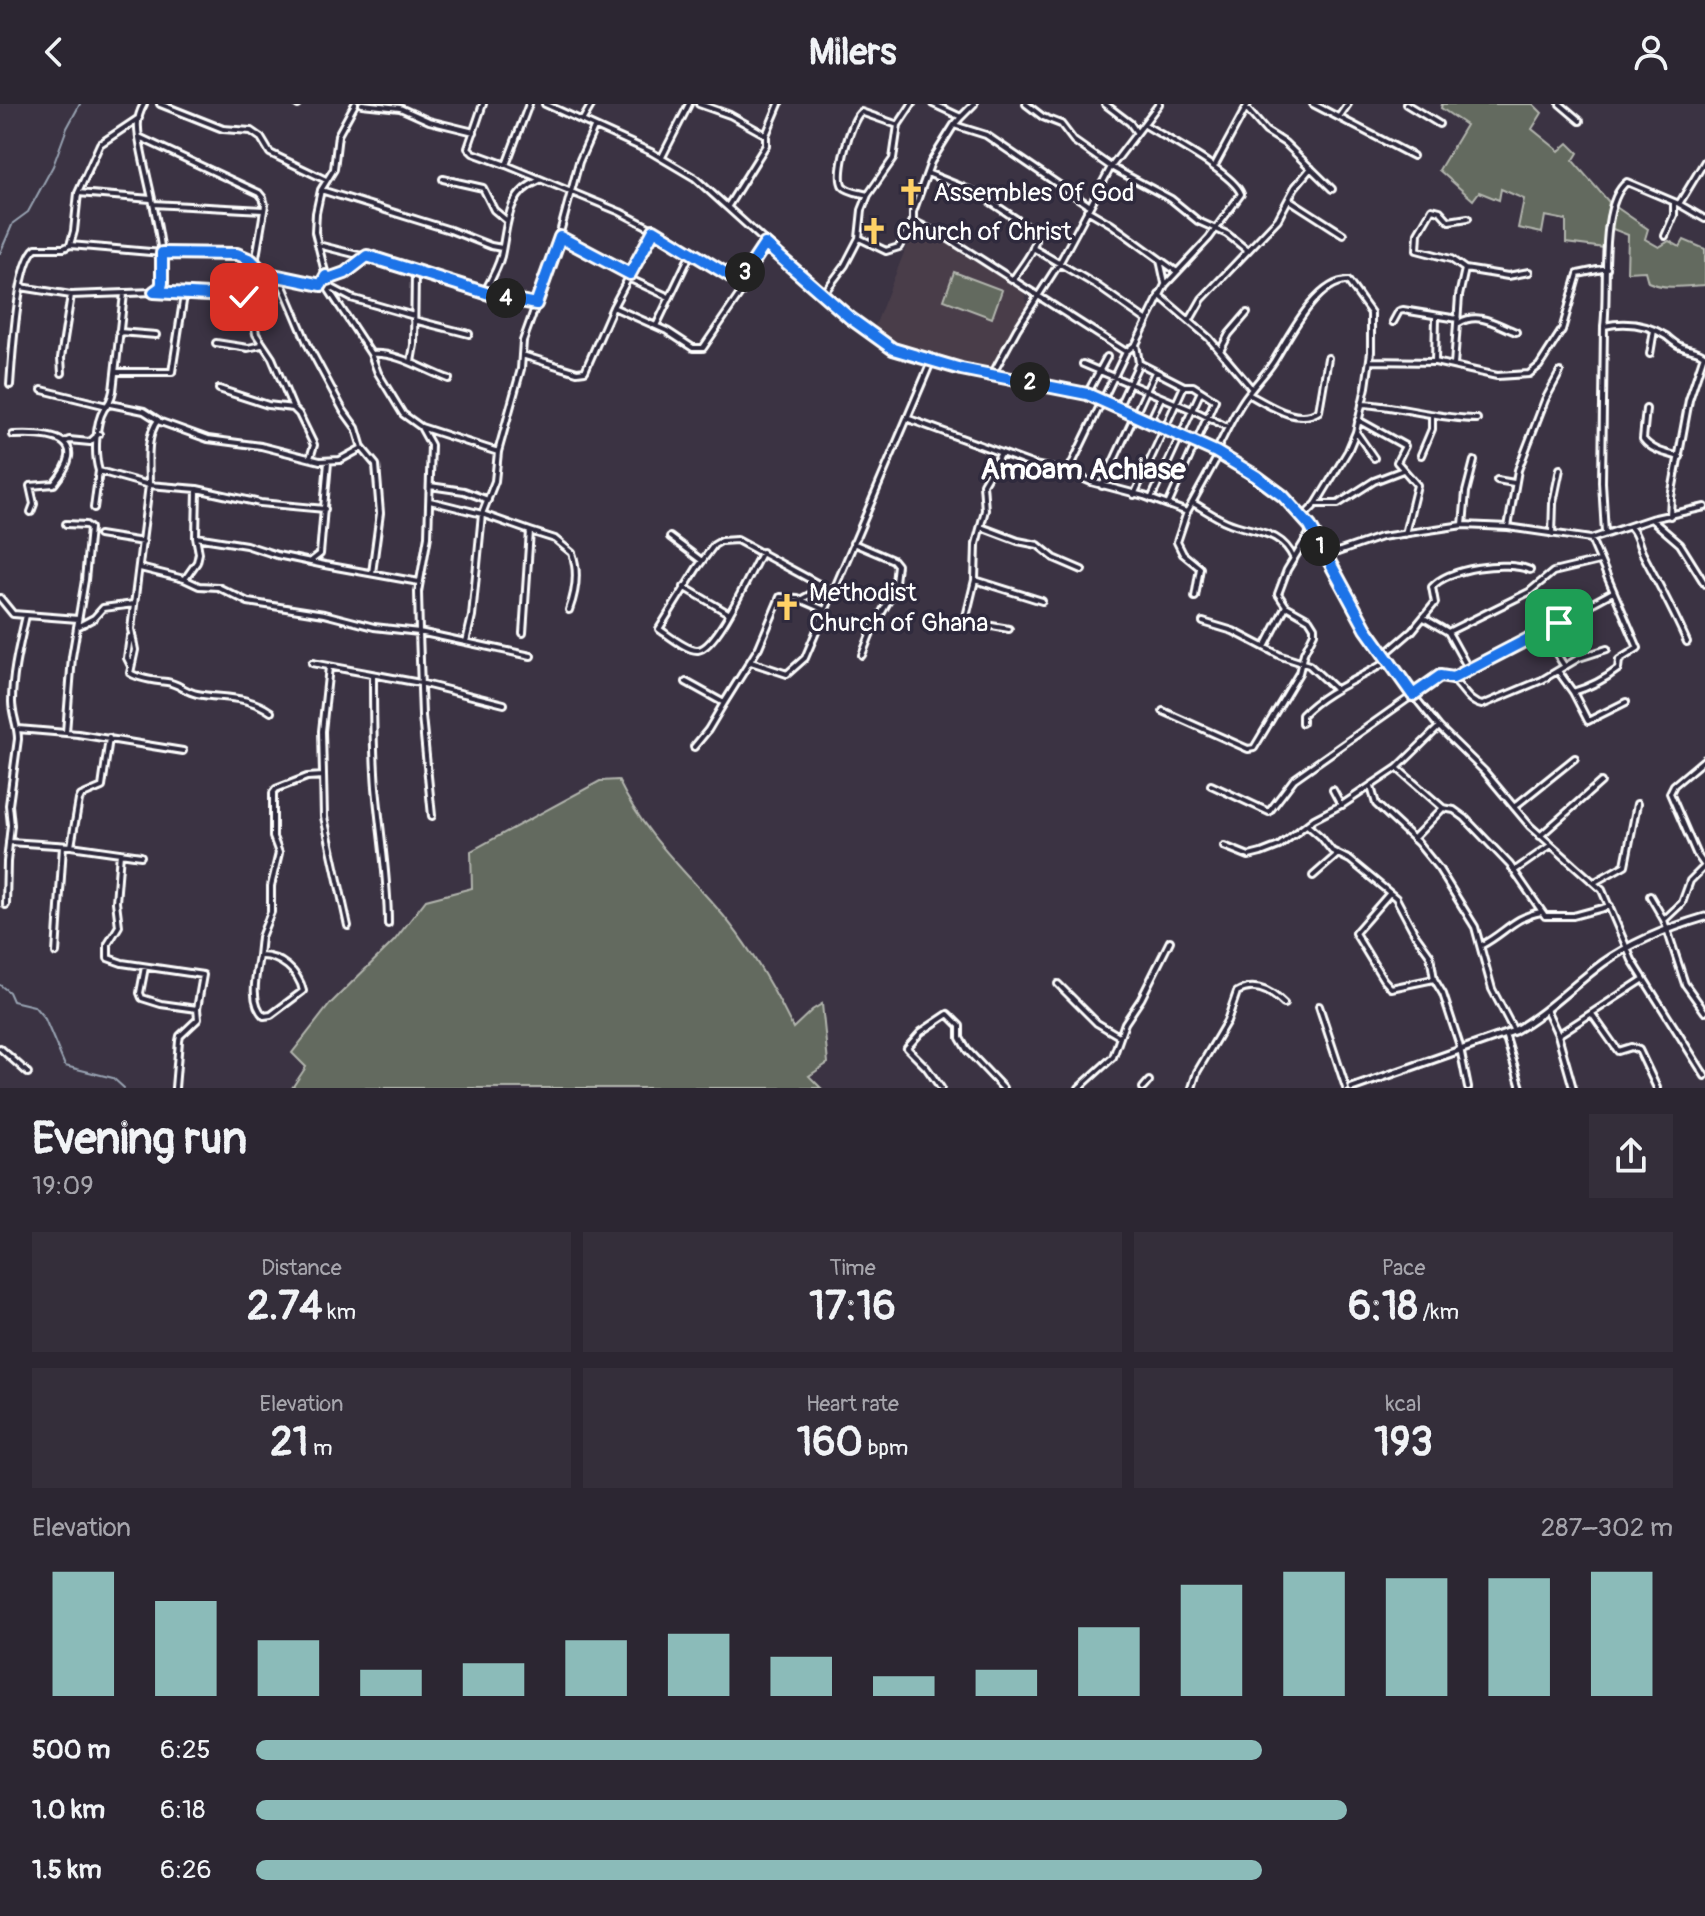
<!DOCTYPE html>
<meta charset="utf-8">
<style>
:root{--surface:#2c2632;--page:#342e3a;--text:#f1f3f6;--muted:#a6a5ac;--accent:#8bbbb9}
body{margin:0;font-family:Pangolin,sans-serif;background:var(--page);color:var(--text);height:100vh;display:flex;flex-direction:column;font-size:30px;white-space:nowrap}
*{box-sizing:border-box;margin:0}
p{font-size:26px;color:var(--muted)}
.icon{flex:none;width:44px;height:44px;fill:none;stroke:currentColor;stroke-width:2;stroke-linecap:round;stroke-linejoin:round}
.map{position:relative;height:984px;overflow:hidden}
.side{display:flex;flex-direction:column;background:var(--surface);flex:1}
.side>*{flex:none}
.pin{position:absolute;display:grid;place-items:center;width:68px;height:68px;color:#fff;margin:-34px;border-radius:16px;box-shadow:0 4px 12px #0006}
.km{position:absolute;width:40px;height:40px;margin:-20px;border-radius:50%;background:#222;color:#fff;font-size:22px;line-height:40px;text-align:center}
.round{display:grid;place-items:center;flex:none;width:84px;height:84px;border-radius:0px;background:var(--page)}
.summary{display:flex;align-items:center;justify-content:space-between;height:136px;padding:0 32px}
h1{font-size:44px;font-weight:800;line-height:60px}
.stats{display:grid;grid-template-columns:repeat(3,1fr);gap:12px;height:136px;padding:8px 32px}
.stats div{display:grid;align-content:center;border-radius:0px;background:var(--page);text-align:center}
.stats b{font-size:40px;font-weight:800}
.stats small{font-size:22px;font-weight:400}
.stats p{font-size:22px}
.chart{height:224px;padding:16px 32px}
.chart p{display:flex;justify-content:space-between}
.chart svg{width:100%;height:144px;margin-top:8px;stroke:var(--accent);stroke-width:6}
ul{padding:0 32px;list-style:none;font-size:26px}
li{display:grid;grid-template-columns:128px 96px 1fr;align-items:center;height:60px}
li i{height:20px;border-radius:10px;background:var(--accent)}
header{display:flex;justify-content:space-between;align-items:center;height:104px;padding:0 32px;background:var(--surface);font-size:36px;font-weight:800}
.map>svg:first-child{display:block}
.built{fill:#493e4a}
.green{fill:#646b5e;stroke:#b2b5ae;stroke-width:2}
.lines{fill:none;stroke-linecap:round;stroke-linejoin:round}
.stream{stroke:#98a3b2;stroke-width:2}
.street-casing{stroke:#fff;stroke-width:10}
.secondary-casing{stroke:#fff;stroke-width:11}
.street{stroke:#2f2a3d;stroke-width:4}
.secondary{stroke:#2f2a3d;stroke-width:5}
.route-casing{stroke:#fff;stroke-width:16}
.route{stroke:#1a73e8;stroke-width:10}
.labels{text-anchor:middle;stroke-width:7;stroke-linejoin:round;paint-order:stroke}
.poi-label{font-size:26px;fill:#fff;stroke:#2f2a3d;text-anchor:start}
.quarter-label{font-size:30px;font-weight:bold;fill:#fff;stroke:#2f2a3d}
</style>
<header><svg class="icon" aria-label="back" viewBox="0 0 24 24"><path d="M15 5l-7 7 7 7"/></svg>Milers<svg class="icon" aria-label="person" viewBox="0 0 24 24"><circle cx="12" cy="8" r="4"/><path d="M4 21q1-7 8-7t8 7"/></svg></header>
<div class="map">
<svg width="1705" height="984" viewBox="0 0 1705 984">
<rect width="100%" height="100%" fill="#3b3343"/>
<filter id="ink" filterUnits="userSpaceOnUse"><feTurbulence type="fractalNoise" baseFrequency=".0125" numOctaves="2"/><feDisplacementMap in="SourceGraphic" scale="16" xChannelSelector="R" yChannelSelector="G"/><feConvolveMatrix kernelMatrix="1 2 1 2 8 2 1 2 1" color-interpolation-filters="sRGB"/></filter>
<g filter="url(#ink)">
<path class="built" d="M915,121L1023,184L1027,201L993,267L907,247L884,236L873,227Z"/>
<path class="green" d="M1442,0H1533L1542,9L1532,25L1559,47L1568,39L1578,49L1573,57L1609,98L1605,122V144L1566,139V116L1545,112L1542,129L1518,124L1524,95L1501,85L1499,96L1479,88L1473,96L1439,66L1466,21L1441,4Z
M1616,103L1648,125L1645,135L1659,143L1669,137L1680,143L1684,136L1705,145V181C1686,182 1666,186 1648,178L1645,167L1627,168L1628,131L1610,124Z
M954,168L1002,186L992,214L944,196Z
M618,676C644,729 678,760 716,803C748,839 772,881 793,924L812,906L822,900L828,959L809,972L821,984H292L306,963L292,949L330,900L394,837L426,796L472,784L471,747L600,677Z"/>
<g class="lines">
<path class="stream" d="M0,149L13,119L28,108L53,62L67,24L80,0
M0,881L9,888L13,897L34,902L45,915L65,962L113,974L124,984"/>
<g class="street-casing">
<path id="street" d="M144,0C140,7 137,15 138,24C138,52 178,170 156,187
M160,0L223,25L251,27L261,34L270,49L326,76
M362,0L400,4L429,17L474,28
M483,0L468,44L473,49L506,61
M529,0L506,61L620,108L668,133L740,178L765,140
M545,0L651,48L695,74L850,214L893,245L961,265L1087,290L1216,348L1283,392L1310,422L1366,525L1413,591L1439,623L1484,667L1530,722L1602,786L1632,856L1705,972
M699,0L730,11L766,31V41L728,102
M933,0L961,13L954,21L986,31L1090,102
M1026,0L1043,13L1061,20L1074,37L1111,63L1171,95L1198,117L1227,130L1247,146
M1105,0L1130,19L1137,29
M1313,0L1413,52
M1406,0L1439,20
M1560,0L1580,17
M298,1V0
M1246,4L1266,27L1285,39L1332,85
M961,13L974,0
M1339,13L1348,0
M582,17L592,0
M766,31L779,0
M139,33L259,89L263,94L265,101L255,159
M662,53L689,0
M1214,63L1248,0
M927,69L979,90L1034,127C1040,143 1022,161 1014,174
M443,75L483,84L494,106L506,116
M321,86L450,126L491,142L502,144
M78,89L151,95
M868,91C862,89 848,88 843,82C835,71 851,16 861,8L898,21
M1290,96L1343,130
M153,100L263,106
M1679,100L1705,115
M1087,106L1111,120L1177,168
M1468,114L1449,117L1440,107L1432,105L1418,129L1417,146L1451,155L1465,165L1508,172L1529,168
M913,117L949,135L1126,248
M1665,132L1674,111V99
M560,133L630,170
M859,134L886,147L899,143L913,117V108L931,58L954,21
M70,141L162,149L237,150L251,156L264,169L332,184L351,194L414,212
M318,141L398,161L415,169L499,193L536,200
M1033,144L1096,181L1146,216
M1160,156L1165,179
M628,174L669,193
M284,175L283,182L308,241L343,306L356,324L362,344L376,361L380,409L372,469
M328,175L345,169L367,152
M21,183L71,191L154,188L250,195L256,230L272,254L293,304L299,310L314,341L310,354
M327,183L371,250L378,269L403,310L421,323L431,341L428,432L418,488L419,528L531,552
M332,184L326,172L315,128L316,109L321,86L334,65L338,31L355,0
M485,187C491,176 498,164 501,152C508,121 505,90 540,76
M824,189L845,161L859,134L862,106L868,91L893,55L898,21L912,0
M124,190L113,287C111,296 109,299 104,305C95,320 94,351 99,367L149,381L131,525L135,546L130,569C140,575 156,577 167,578C177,579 186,588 197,590C223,595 247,591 271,608
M1159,191L1209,234L1252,285
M613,203L667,227L693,244H703L742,187L740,178
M414,216L469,230
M1190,216L1202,195L1278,115L1295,83L1311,64
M1393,218L1399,207L1403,206L1458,215
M1459,219C1479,207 1497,221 1516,228
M656,222L692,147
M1604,222C1609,187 1598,100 1627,78L1679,100L1705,57
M119,228L156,231
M216,239L248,244L261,241
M1136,240L1139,259L1184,282H1193L1215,296L1168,401
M1220,247L1229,230L1247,209
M371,250C398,248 424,266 449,275
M1650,250L1654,226
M522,251L577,268L585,267L613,203L654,126
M1370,257L1435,258L1497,272L1529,270L1539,262L1562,226L1578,170L1607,164
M411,258L414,241L415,169
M1435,258L1436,213
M1083,260L1199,309L1227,323
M1454,261L1459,192L1465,165
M116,268H172L184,191
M62,269L61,254L71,191
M992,271L1017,225L1060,158L1111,63L1159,0
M10,281C12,255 17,157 36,144H64L70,141L74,127L78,89L100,40L139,14
M219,285L268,301L293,304
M42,286L107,302
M1087,290L1107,253
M1248,290C1268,300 1297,322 1319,307L1328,254
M110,300L144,307L158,316C145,333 149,361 149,381L197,385L196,433L199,449L197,458L185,475
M1362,300C1401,302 1437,315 1477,315
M1118,304L1139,259
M1646,305L1643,335C1652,347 1666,349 1680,353
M909,315L1034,361L1068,368L1091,378L1144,392L1187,408
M1358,316L1405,342L1397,358L1417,381L1405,430
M158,317L208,335L261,342L320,357L340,356L362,344
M1150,317L1161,294
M421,323L498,348L521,265L523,237L554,151L579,58L594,24
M1356,328L1374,354
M13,331C54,329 91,335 54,380L30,382L34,400L31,408
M65,338L69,336L90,338L99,330
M1216,347C1225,330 1233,312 1243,297C1252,283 1265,271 1274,257C1289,233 1316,177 1348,177L1371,209V248L1366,283L1356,328L1348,347L1316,400L1303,413
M1001,349L983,380L985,406L976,440L975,476L966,513L969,518L1009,525
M1421,351L1432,325V312
M1068,368L1126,248L1136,240L1165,181L1209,134L1241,90C1234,69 1166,34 1145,21
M1497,376L1514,379
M430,382L464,387L488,396
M1102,382L1155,268
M197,385L260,399L325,405
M1134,391L1184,282
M1151,395L1201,287
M430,397L482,410L530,427L523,529
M1193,399C1204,405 1215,413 1227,418C1251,429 1281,424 1294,455
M1316,400H1338L1374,377L1403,366
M94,404L99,367
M1670,412L1671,393L1689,296L1704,251
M1651,415L1680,440L1705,480
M1463,421L1466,388L1474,357
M981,423L1018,437L1038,441L1054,454L1082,466
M1508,423L1518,366L1545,296L1560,268
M1631,424C1639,433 1638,442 1644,452C1659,481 1674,508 1687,538
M530,427L555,435L572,449C579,468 576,487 569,506
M1605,429L1602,378L1604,222C1626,217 1647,220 1666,232C1671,236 1676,241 1682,243C1691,247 1697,245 1705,252
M1552,430L1553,399L1560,365
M99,431L143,438
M196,433L246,441L277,451L325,461L419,478
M670,433L702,457
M853,439L893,456L897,461L894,487L872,526L862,551
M762,448C751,466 718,544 698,546C687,547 668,531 659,525L697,464L714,441L721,437L737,436L824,483L834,486
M1326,452L1381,433L1463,421L1508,423L1591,435L1651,415L1705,403
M311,457L320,450L328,358
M140,464L184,475L199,482L218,483L248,498L324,510L374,523L419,528L422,612L432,712
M975,476L1042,497
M684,483L728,509
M1195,493L1200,464L1183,450L1177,438L1187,408L1219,350
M0,494L13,510L26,511
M802,495L824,483
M1424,514L1448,528L1469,566
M1203,518L1233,527L1281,552L1309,561L1335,585
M77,523L94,514L103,504L134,500
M1448,528L1529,488L1553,468L1599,457
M1543,528L1565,563
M130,533L127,554L131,562
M466,538L472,512L482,410L495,377L498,348
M1265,543L1286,502
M1384,551L1412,527L1435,499L1432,483C1449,464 1506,456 1530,466
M751,558L787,570L805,554L931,258
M312,559L420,579L504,600
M329,563L322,627L324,713L348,822
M1558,567L1573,588C1590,583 1604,576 1618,565L1619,556L1638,544L1591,435
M373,571C373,608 373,646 376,683C380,729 388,774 388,820
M1454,574L1613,488
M686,578L724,599L759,543L780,493L797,494L825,506
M1573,588L1588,617L1626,598
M1163,607L1248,645L1254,644L1299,569L1304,549L1314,529V523L1309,515L1286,502L1278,490L1287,466L1312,425
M1302,619V611C1326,586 1359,575 1388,557
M18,625L78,630L183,647
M66,628L72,553L85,476L90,424L86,421L66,420
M694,643L708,626L724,599
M1705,655L1674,681L1670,689L1696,749L1705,762
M1397,664L1443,704L1454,706L1465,714L1510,761L1545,812H1573L1610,802
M1211,681L1269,708L1294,675L1440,572C1460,571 1463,598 1482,601L1542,576L1579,554L1607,545
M1371,683L1376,700L1418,739L1439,765L1475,823L1492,885L1514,927
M1342,701L1397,664L1439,623
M1514,703L1575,654
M1307,721L1321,733L1332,747L1350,756L1396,794L1415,830L1430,851L1434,875L1443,890L1459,939L1468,984
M1540,732L1601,678
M1413,735L1443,704
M9,738L71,742L141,752
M71,742L79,696L81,692L102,683L109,634
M1224,742L1249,752L1261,749L1279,742L1314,715L1341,701L1333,686
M120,749L116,798L119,822L108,840V854L122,859L203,871L197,905L198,915L180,932L179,937L175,984
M1705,762L1690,777L1682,799L1664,816L1685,880L1705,908
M1514,767L1551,741
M1313,772L1338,750
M1595,778L1625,761L1637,700
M1389,790L1355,829L1383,875L1391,884L1434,875
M1650,792L1664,816
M6,801L7,758L11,721L9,701L18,635C18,622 12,611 12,598C12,569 20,539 26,511L78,515
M1482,841C1505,829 1514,813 1541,808
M56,849L63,742
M259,852C256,871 249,898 264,912L271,911L303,887C299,868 280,851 259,852L261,833L271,808V782L279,749L273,733V689L276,685L307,673L323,672
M145,863L140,889L142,894L161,900L197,905
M1058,880L1097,919L1119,932
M1319,902L1346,984
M1546,905L1558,931L1573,984
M1592,910L1618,947L1631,943L1639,946L1657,984
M1505,930L1521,984
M1558,931L1644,875
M0,944L28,969
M941,984L926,963L907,944L921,928L948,910L960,922V934L967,946L1003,984
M1079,984L1113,953L1125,919L1141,895L1170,837
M1143,984L1149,977
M1192,984L1197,968L1227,917L1237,888C1255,878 1271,887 1284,900"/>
</g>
<g class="secondary-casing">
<path id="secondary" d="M1352,984L1514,927C1546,909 1573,881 1603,859C1632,838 1671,823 1705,813"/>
</g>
<use href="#street" class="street"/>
<use href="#secondary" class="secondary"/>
</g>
</g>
<g class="lines" filter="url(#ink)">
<g class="route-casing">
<path id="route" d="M244,193L154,188L161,183L162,179V149L237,150L251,156L264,169L321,181L326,172L328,175L345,169L367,152L499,193L536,200L560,133L630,170L654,126L740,178L765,140L850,214L893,245L961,265L1087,290L1216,348L1256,372L1283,392L1310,422L1366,525L1413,591L1440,572L1453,574L1559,519"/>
</g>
<use href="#route" class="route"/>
</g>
<defs>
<g id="church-bare" transform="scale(2.16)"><path d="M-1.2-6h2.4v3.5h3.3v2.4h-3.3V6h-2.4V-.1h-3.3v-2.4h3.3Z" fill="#ffd166" stroke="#2f2a3d" stroke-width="2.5" paint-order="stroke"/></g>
</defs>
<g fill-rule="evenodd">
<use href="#church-bare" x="911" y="88"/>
<use href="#church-bare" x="874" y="127"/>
<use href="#church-bare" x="787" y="503"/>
</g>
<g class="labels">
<g class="poi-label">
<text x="933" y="97">Assembles Of God</text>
<text x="896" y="136">Church of Christ</text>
<text x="809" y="497">Methodist<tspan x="809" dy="30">Church of Ghana</tspan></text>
</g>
<g class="quarter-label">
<text x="1083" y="375">Amoam Achiase</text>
</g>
</g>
</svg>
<div class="pin" style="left:1559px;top:519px;background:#1e9e55"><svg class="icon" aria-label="arrive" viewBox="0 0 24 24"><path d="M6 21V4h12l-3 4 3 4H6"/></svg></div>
<div class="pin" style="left:244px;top:193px;background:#d93025"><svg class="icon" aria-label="check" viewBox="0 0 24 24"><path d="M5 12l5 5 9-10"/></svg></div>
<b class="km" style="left:1320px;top:442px">1</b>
<b class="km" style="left:1030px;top:278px">2</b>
<b class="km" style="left:745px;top:168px">3</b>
<b class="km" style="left:506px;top:194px">4</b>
</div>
<section class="side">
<div class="summary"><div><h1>Evening run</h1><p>19:09</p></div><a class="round"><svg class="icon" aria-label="share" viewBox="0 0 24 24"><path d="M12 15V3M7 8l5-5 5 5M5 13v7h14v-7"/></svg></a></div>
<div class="stats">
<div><p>Distance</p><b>2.74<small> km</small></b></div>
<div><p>Time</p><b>17:16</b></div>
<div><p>Pace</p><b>6:18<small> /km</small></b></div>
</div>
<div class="stats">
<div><p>Elevation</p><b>21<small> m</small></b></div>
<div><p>Heart rate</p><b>160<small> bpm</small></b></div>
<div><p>kcal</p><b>193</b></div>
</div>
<div class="chart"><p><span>Elevation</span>287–302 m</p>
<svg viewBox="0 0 160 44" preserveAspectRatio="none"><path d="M5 44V6M15 44V15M25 44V27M35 44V36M45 44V34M55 44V27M65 44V25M75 44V32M85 44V38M95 44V36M105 44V23M115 44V10M125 44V6M135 44V8M145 44V8M155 44V6"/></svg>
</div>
<ul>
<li><b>500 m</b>6:25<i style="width:71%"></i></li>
<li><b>1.0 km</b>6:18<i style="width:77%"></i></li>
<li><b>1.5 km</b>6:26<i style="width:71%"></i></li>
</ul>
</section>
